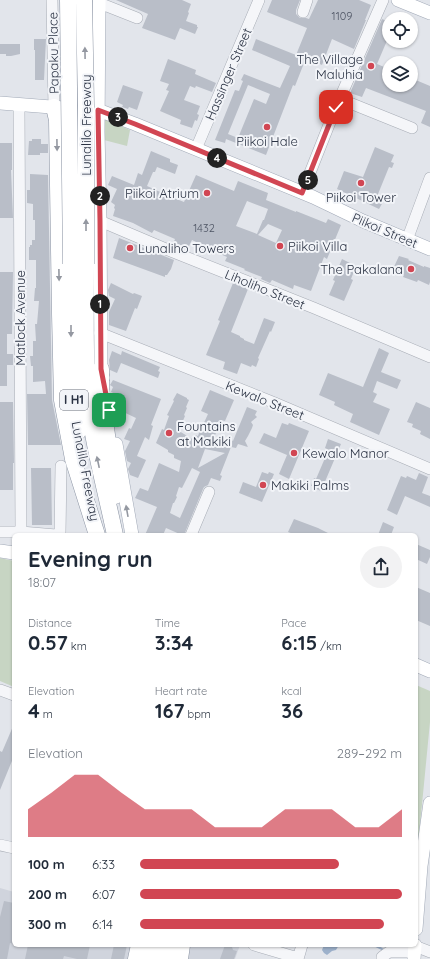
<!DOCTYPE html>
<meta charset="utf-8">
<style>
:root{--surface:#fff;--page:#f2f2f3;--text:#1f2937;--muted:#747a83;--accent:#d14653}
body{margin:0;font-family:Quicksand,sans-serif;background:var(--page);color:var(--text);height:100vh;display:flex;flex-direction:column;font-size:15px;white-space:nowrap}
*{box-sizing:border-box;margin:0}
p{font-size:13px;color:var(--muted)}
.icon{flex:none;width:22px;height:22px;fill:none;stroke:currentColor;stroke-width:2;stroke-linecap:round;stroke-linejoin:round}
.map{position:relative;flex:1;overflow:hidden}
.details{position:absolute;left:12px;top:533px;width:406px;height:414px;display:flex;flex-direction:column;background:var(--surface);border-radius:6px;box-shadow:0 1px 3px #0004}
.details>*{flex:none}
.fabs{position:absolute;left:382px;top:12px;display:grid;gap:8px}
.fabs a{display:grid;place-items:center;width:36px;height:36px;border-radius:50%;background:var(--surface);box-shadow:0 1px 3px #0004;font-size:20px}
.pin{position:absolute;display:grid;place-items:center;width:34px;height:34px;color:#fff;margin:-17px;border-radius:8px;box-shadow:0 2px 6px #0006}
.km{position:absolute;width:20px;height:20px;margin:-10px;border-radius:50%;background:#222;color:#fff;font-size:11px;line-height:20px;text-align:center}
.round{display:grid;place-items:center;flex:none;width:42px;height:42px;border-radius:21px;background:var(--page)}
.head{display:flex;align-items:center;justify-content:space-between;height:68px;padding:0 16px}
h1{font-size:22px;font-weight:700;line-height:30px}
.metrics{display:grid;grid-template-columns:repeat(3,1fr);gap:6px;height:68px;padding:4px 16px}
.metrics div{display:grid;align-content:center}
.metrics b{font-size:20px;font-weight:700}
.metrics small{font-size:11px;font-weight:400}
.metrics p{font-size:11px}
.chart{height:112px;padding:8px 16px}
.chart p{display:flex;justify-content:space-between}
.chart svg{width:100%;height:72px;margin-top:4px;fill:var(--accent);opacity:.7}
ul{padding:0 16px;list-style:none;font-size:13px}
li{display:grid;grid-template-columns:64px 48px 1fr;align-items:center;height:30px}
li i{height:10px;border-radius:5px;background:var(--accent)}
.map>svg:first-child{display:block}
.built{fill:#d0d4dd}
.green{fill:#c7d5c3}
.water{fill:#9db1cb}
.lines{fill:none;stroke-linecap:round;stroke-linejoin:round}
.stream{stroke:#9db1cb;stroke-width:2}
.building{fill:#b9bec8;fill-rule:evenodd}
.minor-casing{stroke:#a7acb5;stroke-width:12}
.major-casing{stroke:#a1a9b7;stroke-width:14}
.highway-casing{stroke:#8992a2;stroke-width:17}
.minor{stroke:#f5f6f9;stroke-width:11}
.major{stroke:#fff;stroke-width:13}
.highway{stroke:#fff;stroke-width:16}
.highway-bridge-casing{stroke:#8992a2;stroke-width:17;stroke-linecap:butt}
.highway-bridge{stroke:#fff;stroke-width:16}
.oneway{fill:#9498a1}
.route-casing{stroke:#fff;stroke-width:8}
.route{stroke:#d14653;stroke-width:5}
.poi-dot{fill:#d14653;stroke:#f2f4f8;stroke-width:1.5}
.labels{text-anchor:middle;stroke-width:4;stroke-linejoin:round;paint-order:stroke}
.number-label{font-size:11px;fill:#4e5564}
.shield{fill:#f2f4f8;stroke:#666c79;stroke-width:1}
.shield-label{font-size:12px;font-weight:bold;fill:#2a3243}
.street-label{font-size:13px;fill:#2a3243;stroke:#f2f4f8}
.poi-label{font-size:13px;fill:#2a3243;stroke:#f2f4f8;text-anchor:start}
</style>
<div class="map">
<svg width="430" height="959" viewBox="0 0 430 959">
<rect width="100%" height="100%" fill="#e2e5eb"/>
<path class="built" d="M0,888L14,892V945H132L128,959H0Z
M186,945H240L235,959H186Z"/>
<path class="green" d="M104,119L130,130L127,146L104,140Z
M0,558L14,561V687L0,681Z
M416,685L430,691V722L417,856H416Z"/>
<path class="water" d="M324,945H339L336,950L332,951L327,955L324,953L322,950Z"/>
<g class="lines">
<path class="stream" d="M374,945L382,949L384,952"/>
</g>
<path class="building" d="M116,0H182L191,4L188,12L189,13L186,21L197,25V27H198L195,34L180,28L175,40L142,28L148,14Z
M272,0H300L296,10V14L300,18H306L309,19L318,0H359L371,5L365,20H366L354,49L332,39L322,65L306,58L295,86L293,85L266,155L226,139L225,143L215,140L235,90L239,91L243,81L241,80L244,74L280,88L290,66L252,50L256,39L296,55L307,28L267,12ZM248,85L270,94L266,104L254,99L238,138L228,134Z
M382,19L389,22V36L377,64L389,69V85H411V78L430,86V127L421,123L426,111L366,88L362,97L350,93Z
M34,39H46L44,80H35V50H34Z
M0,44H20V54L11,56H6V54H0Z
M168,59L196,70L195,74L216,83L212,92L196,86L195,88L190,86L184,100L200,106L197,114L199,115L197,121L195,120L192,128L180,124L181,120L160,111L169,91L166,90L169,84L160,81Z
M123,85L143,92L137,110L129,107L128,109L122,107L123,105L117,102Z
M32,139H41V144H48V153H40V155H28L29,141H32Z
M0,143H12V170H11L13,218H0Z
M375,147L394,155L391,162L394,163L392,168L389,167L376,199L383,202L379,209L337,189L344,171L363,177Z
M151,151L170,159V162L178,165L175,174L157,167L155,172H153L147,186L169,196L184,202L196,175L234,191L238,181L268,193L266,200L296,212V211L326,223L328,219L341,225L327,259L324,257L311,291L294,285L293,289L272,280L270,283L261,279L262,277L244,270L245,269L225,261L227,257L211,250V249L192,240L187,250L173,244L175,239L154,230L152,233L133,223L113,216L115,209L114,208L115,205L111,202L117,189L108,185L112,176L134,185L138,173L142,175ZM247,201L268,209L264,220H263L257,234L236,226ZM268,224L282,230L276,243L258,235Z
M30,174L48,175L52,400L61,445H28L27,394H46L45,381L33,382V366H31L30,356H33V341H36L35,324H37L39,301H34L35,288H36V260H29V247H30V245H32V240H35V220H33V204L27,203V190H30Z
M119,238L174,260L171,269L167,275H165V277L113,258Z
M399,256L409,259L408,260L424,267V266L430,268V282L429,285L418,280L417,282L403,277L404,275L392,271Z
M342,259L356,266L351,279L353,280L344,301L329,295L335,281L333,280Z
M0,272H13L12,334H7V354H13V365H7V386H0Z
M111,283L133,294L134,293L142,296L137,309L135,308L126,331L109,325V312L115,299L109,296L108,290Z
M233,283L248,289L231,332L240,336V337L244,339V340L254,344L264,318L275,322L271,332L270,331L258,358L259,359L256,367L252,365L251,367L241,363L237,374L223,369L225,362L206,355L220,321L218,320Z
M379,348L389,353L381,372L401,380L397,389L377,381L373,392L377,394L373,402L390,409L379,435L350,422L353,414L334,405L335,402L319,395L328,373L363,387Z
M112,351L121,355L122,351L160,367L158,371L160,372L158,378L121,363L117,373L110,370L109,360Z
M113,380L161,399L151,425L153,426L149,440L145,437L137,456L146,460L138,478L130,475L128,469L131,463L127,461L125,451L130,441L124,439L129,428L131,429L136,418L115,408L120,396L111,392L113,387L110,385Z
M210,390L234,400L225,421L221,420L210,448L220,443L228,445L230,439L233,441L247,407L257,411L255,415L257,417L251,422L253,425L252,428L248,436L245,441L248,447L238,444L236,448L231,447L220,475L222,476L220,481L211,478L208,485L204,487L203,489L184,535H182L166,528L163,535H145L157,507L135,498L140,488L148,491L159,463L179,472L181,461L174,458V455L168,452V450L156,443L162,429L164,430L169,416L167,415L174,401L173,400L177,393L187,398V399L189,400L186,407L187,408L184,415L185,416L182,423L183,424L179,431L194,440L195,435L198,436L201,427H202L208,414L201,411ZM205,449L225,453L198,468ZM192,468L200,472L180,518L170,513L173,503H174L177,497L176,496L179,487L182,488Z
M0,402H13L14,463H13V490H0Z
M416,402L430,408V439L420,434L421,431L412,427L413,424L407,422Z
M282,423L288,425L289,423L309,431L289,479L279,474L287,455L259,443L264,433L276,438Z
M328,439L341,444L321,491L312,487V486H311L314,478L316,479L328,451L326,450L327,449L325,448Z
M31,468H51L52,525H32Z
M262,472L268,474L269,472L274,474L262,502L239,493L243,482L256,487Z
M419,473L428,477L422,493L430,496V507L405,496L397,515L387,510L401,476L406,478L407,476L416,480Z
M294,519L318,528L332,535H296L288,532Z
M383,522L394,527L391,535H378Z
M416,544L430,550V557L427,564L416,559Z
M416,587L430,593V626L416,620Z
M14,724V756L0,790V751L2,752Z
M4,901L14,903V944L10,943L7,959H0V917Z
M28,945H90L87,959H77L64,956L63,959H25Z
M114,945H127L124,959H111Z
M225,945L232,947L233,950L237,951L234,959H220Z"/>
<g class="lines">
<g class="minor-casing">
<path id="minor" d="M52,0L54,107
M99,3L137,18
M303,12L307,0
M340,99L412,128
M19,104L21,532
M196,149L259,0
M302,193L336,107L383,0
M100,221L173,252L314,308L430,357
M407,240L430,178
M100,333L275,403L430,469
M0,532H21L56,535
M60,535L61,466
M191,535L209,492
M0,690L14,695
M0,845L14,848
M254,945L298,958
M415,946L430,952
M298,959L302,945
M382,959V957L389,952H414"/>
</g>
<g class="major-casing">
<path id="major" d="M99,0L98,132L100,221L101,369L103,378
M398,0L430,13
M0,103L64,108
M90,109L98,110L135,124L313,197L363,221L430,249
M116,444L132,535
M0,551L14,553
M416,665L430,671
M416,929L421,866L430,803
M414,959L415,945"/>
</g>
<g class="highway-casing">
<path id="highway" d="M54,107L57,120L60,314L62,400L73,459L97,535
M71,264C71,320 70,376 78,432
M86,264C86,316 84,370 91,422C97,460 107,497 115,535
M101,369V389L115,496
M136,959L139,945
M151,959L154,945
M167,959L169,945
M180,959L182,945"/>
</g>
<use href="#minor" class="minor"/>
<use href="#major" class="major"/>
<use href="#highway" class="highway"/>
<g class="highway-bridge-casing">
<path id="highway-bridge" d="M68,0L71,264
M84,0L86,106V264"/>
</g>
<use href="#highway-bridge" class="highway-bridge"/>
</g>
<defs><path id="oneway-solid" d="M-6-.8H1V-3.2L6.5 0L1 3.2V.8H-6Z"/></defs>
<g class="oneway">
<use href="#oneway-solid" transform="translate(85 53) rotate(-91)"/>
<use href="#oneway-solid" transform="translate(57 145) rotate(89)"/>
<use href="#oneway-solid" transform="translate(86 225) rotate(-90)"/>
<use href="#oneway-solid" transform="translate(59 275) rotate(89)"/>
<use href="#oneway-solid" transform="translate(71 331) rotate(90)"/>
<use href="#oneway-solid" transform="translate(98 462) rotate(-102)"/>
<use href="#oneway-solid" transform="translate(127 511) rotate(-100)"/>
</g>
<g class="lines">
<g class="route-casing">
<path id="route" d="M109,410L101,369L100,221L98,110L135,124L302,193L336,107"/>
</g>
<use href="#route" class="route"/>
</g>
<g class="poi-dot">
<circle cx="371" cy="66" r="4"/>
<circle cx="267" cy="127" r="4"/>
<circle cx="361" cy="183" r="4"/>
<circle cx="207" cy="193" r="4"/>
<circle cx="280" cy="246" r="4"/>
<circle cx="130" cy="248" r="4"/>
<circle cx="411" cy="269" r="4"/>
<circle cx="169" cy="433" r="4"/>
<circle cx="294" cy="453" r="4"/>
<circle cx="263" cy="485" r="4"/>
</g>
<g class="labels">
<g class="number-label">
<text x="342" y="20">1109</text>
<text x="204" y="232">1432</text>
</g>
<rect class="shield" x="60" y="390" width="28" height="20" rx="3"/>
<g class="shield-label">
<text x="74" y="404">I H1</text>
</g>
<g class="street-label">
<text transform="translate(53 53) rotate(-91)" y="5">Papaku Place</text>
<text transform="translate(228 74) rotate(-67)" y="5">Hassinger Street</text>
<text transform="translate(86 125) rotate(-90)" y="5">Lunalilo Freeway</text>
<text transform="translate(385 230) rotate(23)" y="5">Piikoi Street</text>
<text transform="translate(265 289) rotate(22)" y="5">Liholiho Street</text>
<text transform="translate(20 318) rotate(-90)" y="5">Matlock Avenue</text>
<text transform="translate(265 400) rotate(22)" y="5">Kewalo Street</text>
<text transform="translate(86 471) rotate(79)" y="5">Lunalilo Freeway</text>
</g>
<g class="poi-label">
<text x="363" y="64" text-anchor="end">The Village<tspan x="363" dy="15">Maluhia</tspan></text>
<text x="267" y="146" text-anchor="middle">Piikoi Hale</text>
<text x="199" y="198" text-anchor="end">Piikoi Atrium</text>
<text x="361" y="202" text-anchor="middle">Piikoi Tower</text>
<text x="288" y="251">Piikoi Villa</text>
<text x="138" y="253">Lunaliho Towers</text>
<text x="403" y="274" text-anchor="end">The Pakalana</text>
<text x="177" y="431">Fountains<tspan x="177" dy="15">at Makiki</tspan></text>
<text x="302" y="458">Kewalo Manor</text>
<text x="271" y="490">Makiki Palms</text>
</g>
</g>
</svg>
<div class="fabs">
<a><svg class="icon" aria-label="locate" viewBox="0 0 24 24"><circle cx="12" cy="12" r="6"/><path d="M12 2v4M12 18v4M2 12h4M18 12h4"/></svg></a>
<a><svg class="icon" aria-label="layers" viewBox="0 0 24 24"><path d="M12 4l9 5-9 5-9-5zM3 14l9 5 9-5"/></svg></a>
</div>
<div class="pin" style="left:109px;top:410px;background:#1e9e55"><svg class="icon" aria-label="arrive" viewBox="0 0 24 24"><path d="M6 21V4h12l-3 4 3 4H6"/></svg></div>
<div class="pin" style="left:336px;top:107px;background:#d93025"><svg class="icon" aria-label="check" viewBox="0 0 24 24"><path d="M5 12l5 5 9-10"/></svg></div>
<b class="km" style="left:100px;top:304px">1</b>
<b class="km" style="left:100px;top:196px">2</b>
<b class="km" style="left:118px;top:117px">3</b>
<b class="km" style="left:217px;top:158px">4</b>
<b class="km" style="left:308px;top:180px">5</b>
<section class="details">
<div class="head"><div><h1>Evening run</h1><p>18:07</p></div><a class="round"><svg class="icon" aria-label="share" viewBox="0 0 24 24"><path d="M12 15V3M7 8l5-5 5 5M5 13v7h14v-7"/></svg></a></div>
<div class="metrics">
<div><p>Distance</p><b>0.57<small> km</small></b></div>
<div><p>Time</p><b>3:34</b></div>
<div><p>Pace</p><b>6:15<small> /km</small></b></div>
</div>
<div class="metrics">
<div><p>Elevation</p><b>4<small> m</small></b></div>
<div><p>Heart rate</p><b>167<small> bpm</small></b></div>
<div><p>kcal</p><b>36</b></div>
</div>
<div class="chart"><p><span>Elevation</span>289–292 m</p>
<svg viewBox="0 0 160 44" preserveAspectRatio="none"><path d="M0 44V27L10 17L20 6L30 6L40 17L50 27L60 27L70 27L80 38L90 38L100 38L110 27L120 27L130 27L140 38L150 38L160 27V44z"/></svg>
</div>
<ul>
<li><b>100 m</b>6:33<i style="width:76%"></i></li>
<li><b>200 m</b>6:07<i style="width:100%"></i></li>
<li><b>300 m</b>6:14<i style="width:93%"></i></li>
</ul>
</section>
</div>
